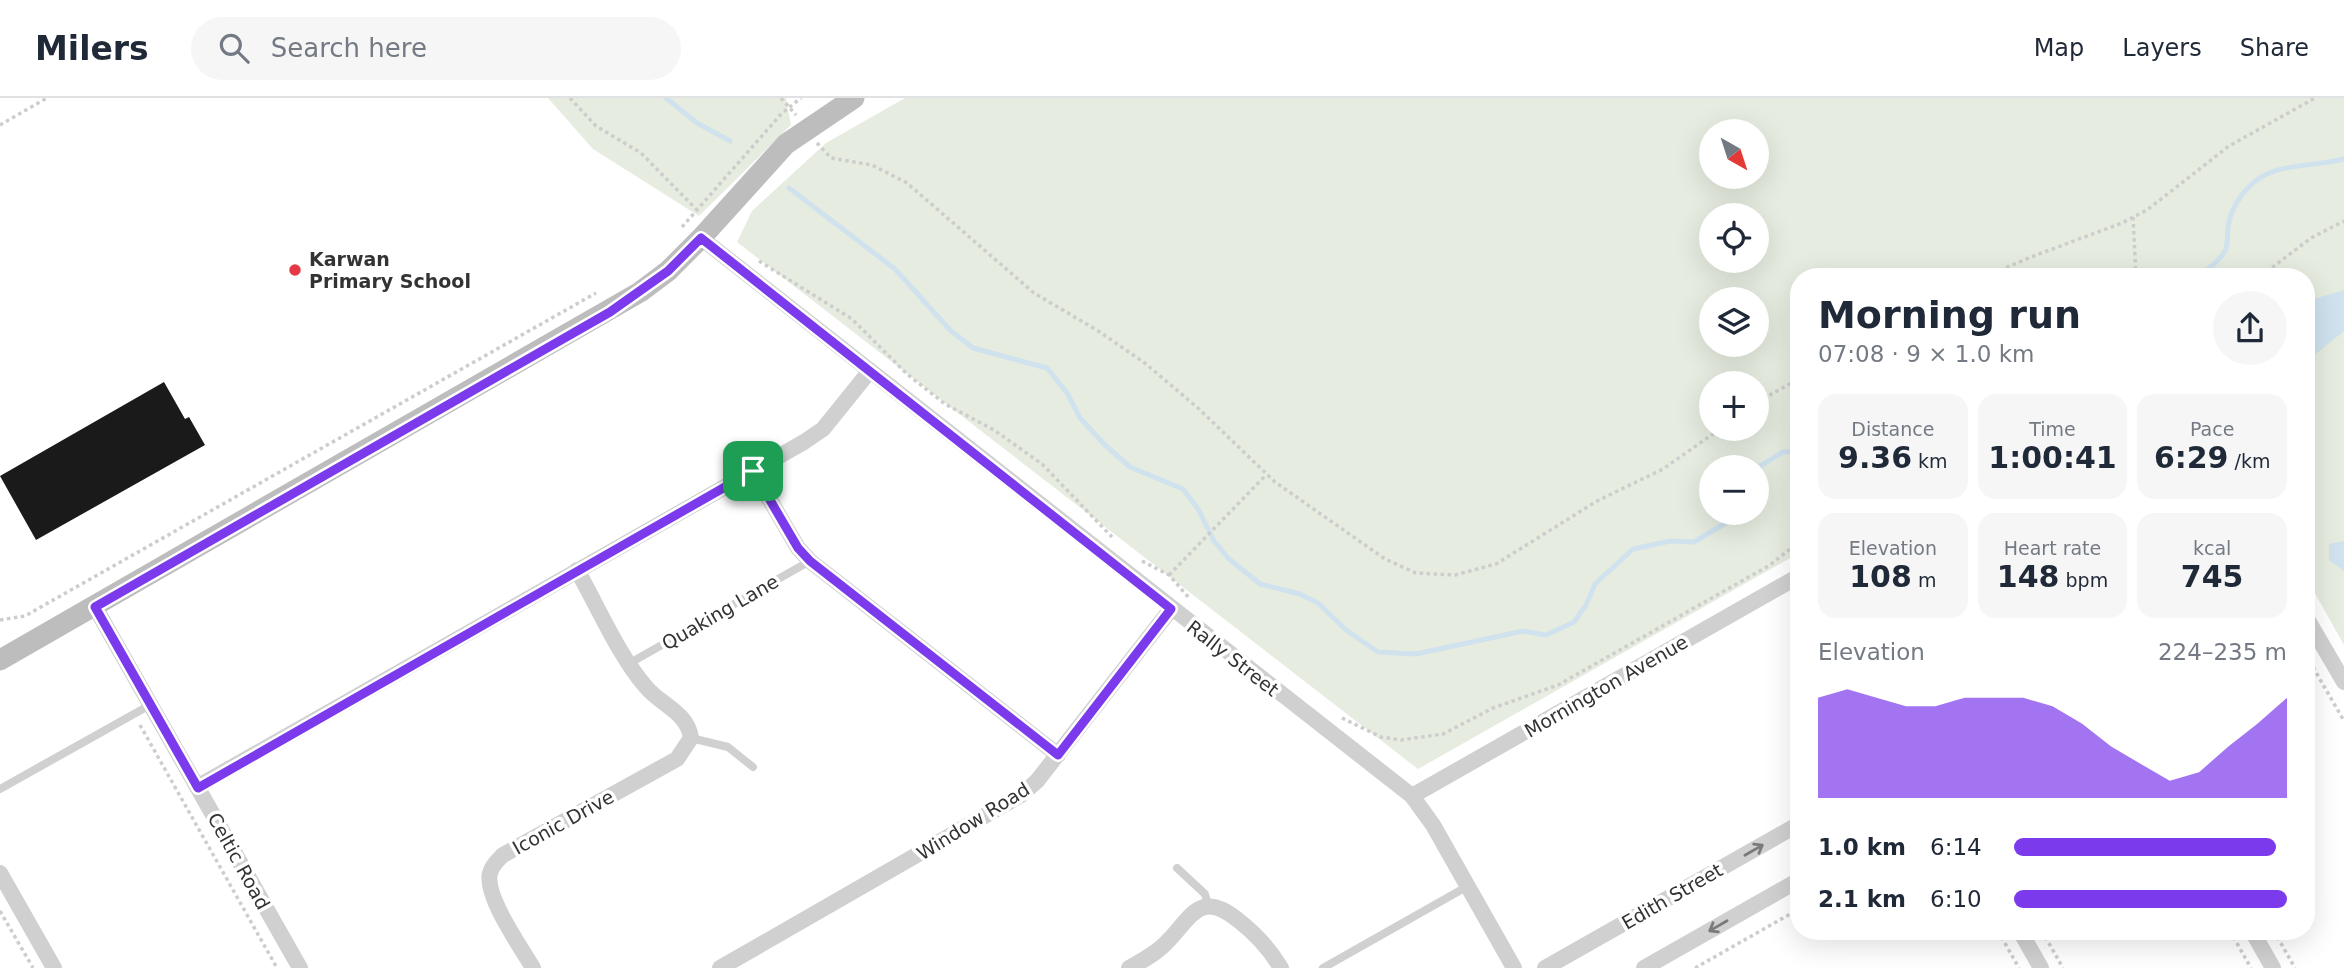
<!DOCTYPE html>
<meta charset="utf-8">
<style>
:root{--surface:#fff;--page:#f6f6f7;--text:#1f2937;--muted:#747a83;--line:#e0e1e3;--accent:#7c3aed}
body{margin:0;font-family:"DejaVu Sans",sans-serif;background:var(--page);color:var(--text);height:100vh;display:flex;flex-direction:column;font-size:26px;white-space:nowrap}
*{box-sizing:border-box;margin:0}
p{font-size:23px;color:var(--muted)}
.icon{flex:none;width:38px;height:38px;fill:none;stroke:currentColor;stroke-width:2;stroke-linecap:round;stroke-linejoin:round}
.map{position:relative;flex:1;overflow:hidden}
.panel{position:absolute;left:1790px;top:170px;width:525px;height:672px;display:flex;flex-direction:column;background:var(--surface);border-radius:28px;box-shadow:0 7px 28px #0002}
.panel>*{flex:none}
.needle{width:46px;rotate:141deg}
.buttons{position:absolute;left:1699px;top:21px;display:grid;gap:14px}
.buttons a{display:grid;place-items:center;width:70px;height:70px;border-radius:50%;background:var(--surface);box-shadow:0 7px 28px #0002;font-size:35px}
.pin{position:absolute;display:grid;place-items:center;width:60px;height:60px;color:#fff;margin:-30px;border-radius:14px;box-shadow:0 4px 10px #0006}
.round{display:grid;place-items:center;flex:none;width:74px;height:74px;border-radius:37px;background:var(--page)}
.summary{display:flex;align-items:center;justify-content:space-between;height:119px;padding:0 28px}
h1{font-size:38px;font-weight:700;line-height:52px}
.metrics{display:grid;grid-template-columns:repeat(3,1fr);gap:10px;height:119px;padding:7px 28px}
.metrics div{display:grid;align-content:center;border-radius:18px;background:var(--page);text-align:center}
.metrics b{font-size:30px;font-weight:700}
.metrics small{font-size:19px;font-weight:400}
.metrics p{font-size:19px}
.chart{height:196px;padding:14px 28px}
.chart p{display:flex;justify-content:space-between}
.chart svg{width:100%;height:126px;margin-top:7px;fill:var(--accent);opacity:.7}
ul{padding:0 28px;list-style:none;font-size:23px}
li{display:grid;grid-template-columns:112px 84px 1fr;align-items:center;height:52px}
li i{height:18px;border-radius:9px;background:var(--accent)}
header{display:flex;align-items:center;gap:42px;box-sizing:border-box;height:98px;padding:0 35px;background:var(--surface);border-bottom:2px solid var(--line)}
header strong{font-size:33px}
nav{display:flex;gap:38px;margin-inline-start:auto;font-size:24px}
.search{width:490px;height:63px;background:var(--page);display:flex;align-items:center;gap:18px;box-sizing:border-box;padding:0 24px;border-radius:38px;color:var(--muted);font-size:26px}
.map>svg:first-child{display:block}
.green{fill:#e6ecdf;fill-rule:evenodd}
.water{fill:#cfe2ee}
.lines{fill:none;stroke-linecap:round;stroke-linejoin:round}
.stream{stroke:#cfe2ee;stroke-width:5}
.building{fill:#1a1a1a}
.path{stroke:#cdcdcd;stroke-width:3.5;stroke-dasharray:3.5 3.5;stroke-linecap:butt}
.lane{stroke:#d0d0d0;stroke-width:8}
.street{stroke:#d0d0d0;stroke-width:16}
.secondary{stroke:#bdbdbd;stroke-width:21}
.oneway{stroke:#7a7a7a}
.route-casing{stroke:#fff;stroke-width:14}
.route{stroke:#7c3aed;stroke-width:9}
.poi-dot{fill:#e63946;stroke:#fff;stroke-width:2.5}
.labels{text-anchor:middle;stroke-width:7;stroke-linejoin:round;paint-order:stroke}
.poi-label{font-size:19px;font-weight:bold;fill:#333;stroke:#fff;text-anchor:start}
.street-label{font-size:19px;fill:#333;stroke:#fff}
</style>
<header>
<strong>Milers</strong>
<div class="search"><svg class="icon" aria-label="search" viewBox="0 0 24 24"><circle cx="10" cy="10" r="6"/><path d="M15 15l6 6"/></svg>Search here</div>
<nav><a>Map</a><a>Layers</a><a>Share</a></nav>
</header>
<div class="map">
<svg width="2344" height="870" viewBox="0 0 2344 870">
<rect width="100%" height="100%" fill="#fff"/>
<path class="green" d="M548,0H786L791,27L699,118L593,51Z
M905,0H2344V547L2307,481L2306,178H1799V455L1418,671L737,144L752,113L826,45ZM1712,33H1757V79H1712ZM1712,117H1757V163H1712ZM1712,201H1757V247H1712ZM1712,285H1757V331H1712ZM1712,369H1757V415H1712Z"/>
<path class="water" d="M2344,192V233L2307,263V203Z
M2344,443V473L2329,462V446Z"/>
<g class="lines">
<path class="stream" d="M666,0L697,25L730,43
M789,90L895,171L950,232L973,250L1047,270L1067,295L1080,320L1105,347L1130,369L1183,391L1198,411L1214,443L1228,460L1260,486L1300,496L1318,505L1346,532L1378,554L1416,556L1523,533L1546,537L1574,524L1586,507L1595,486L1633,451L1670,443L1694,444L1729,423L1733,415
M2103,178H2104
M2199,178C2208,171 2221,162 2226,151C2228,145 2227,136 2228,129C2231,107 2248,84 2269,75C2294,65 2320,68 2344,61
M1757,370L1783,354L1799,353"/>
</g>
<path class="building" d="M164,284L185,321L189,319L205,347L36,442L0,378Z"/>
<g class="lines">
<path class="path" d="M570,0L596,28L641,55L699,114
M781,0L796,17
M0,27L47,0
M817,45L831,60L872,67L907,85L1034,195L1100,234L1146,266L1199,311L1275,384L1385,461L1416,475L1455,477L1496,466L1597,403L1663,371L1720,331
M2133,119L2136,178
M682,129L782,15L801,0
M759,163L852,221L907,276L945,306L994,332L1042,366L1112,439
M1987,178L2031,159L2122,125L2147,112L2229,48L2315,0
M2261,178L2311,140L2344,123
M1757,304L1799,281
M1142,463L1169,477L1190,501
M1169,477L1266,377
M0,522L25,518L596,195
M2306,557L2344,623
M1342,620L1381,639L1401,642L1443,636L1493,610L1558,587L1770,467L1799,444
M140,627L277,870
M0,813L33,870
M1998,833L2019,870
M2042,833L2063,870
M2230,833L2251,870
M2274,833L2295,870
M1695,870L1799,811"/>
<path class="lane" d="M630,565L810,463
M691,640L728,649L753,669
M0,691L150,607
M1177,770L1205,796L1208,807
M1323,870L1468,788"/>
<path class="street" d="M701,140L1412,698L1433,727L1514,870
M753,373L798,450L810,463L1058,657
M95,509L300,870
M2306,519L2344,584
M197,689L804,344L823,331L869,274
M1412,698L1799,478
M0,775L54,870
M2020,833L2041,870
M2252,833L2273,870
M533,870C521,849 484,798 490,775C492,767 498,762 503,757L677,661L691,640C688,615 661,607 646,589C619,558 598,509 577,472
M720,870L1021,697L1037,683L1171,511
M1129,870C1142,863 1155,856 1165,846C1191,821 1199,790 1238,822C1256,836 1269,850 1281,870
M1545,870L1799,726
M1644,870L1799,782"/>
<path class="secondary" d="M0,562L640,194L668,173L701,140L786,46L854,0"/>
</g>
<defs><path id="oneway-shaft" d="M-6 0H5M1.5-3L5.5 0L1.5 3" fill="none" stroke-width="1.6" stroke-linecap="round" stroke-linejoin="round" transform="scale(1.75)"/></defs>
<g class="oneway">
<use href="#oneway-shaft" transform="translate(1754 752) rotate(-30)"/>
<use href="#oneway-shaft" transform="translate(1718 828) rotate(150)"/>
</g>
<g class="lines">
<g class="route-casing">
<path id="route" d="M701,140L1171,511L1058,657L810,463L798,450L753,373L198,690L95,509L610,214L668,173Z"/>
</g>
<use href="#route" class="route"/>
</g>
<circle class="poi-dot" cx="295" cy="172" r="7"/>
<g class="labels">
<g class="poi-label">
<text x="309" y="168">Karwan<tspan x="309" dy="22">Primary School</tspan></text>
</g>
<g class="street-label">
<text transform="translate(720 514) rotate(-30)" y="7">Quaking Lane</text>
<text transform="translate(1233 560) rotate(38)" y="7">Rally Street</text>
<text transform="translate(1606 588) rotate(-30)" y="7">Mornington Avenue</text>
<text transform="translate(973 723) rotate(-32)" y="7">Window Road</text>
<text transform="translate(563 724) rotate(-29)" y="7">Iconic Drive</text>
<text transform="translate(239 763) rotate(61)" y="7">Celtic Road</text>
<text transform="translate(1672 798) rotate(-30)" y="7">Edith Street</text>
</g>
</g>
</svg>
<div class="buttons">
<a><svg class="needle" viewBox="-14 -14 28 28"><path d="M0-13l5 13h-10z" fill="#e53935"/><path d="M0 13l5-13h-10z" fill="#747a83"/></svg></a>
<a><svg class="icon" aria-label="locate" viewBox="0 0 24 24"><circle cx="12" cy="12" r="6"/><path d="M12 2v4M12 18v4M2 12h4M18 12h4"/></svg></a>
<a><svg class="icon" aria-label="layers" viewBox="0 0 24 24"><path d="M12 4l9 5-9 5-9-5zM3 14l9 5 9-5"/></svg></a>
<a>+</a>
<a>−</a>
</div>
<div class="pin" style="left:753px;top:373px;background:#1e9e55"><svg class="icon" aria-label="arrive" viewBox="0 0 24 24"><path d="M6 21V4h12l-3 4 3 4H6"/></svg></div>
<section class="panel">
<div class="summary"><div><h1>Morning run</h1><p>07:08 · 9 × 1.0 km</p></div><a class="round"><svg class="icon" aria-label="share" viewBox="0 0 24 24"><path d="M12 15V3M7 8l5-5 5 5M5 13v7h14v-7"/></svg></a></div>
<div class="metrics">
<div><p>Distance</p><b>9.36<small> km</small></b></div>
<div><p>Time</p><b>1:00:41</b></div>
<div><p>Pace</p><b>6:29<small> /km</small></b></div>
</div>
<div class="metrics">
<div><p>Elevation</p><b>108<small> m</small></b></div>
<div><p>Heart rate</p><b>148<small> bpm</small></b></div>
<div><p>kcal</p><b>745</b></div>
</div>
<div class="chart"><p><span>Elevation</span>224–235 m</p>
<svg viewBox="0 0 160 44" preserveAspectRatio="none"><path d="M0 44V9L10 6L20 9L30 12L40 12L50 9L60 9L70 9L80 12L90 18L100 26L110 32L120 38L130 35L140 26L150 18L160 9V44z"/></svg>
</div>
<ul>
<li><b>1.0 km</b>6:14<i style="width:96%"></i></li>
<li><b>2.1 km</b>6:10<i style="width:100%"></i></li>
</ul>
</section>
</div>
